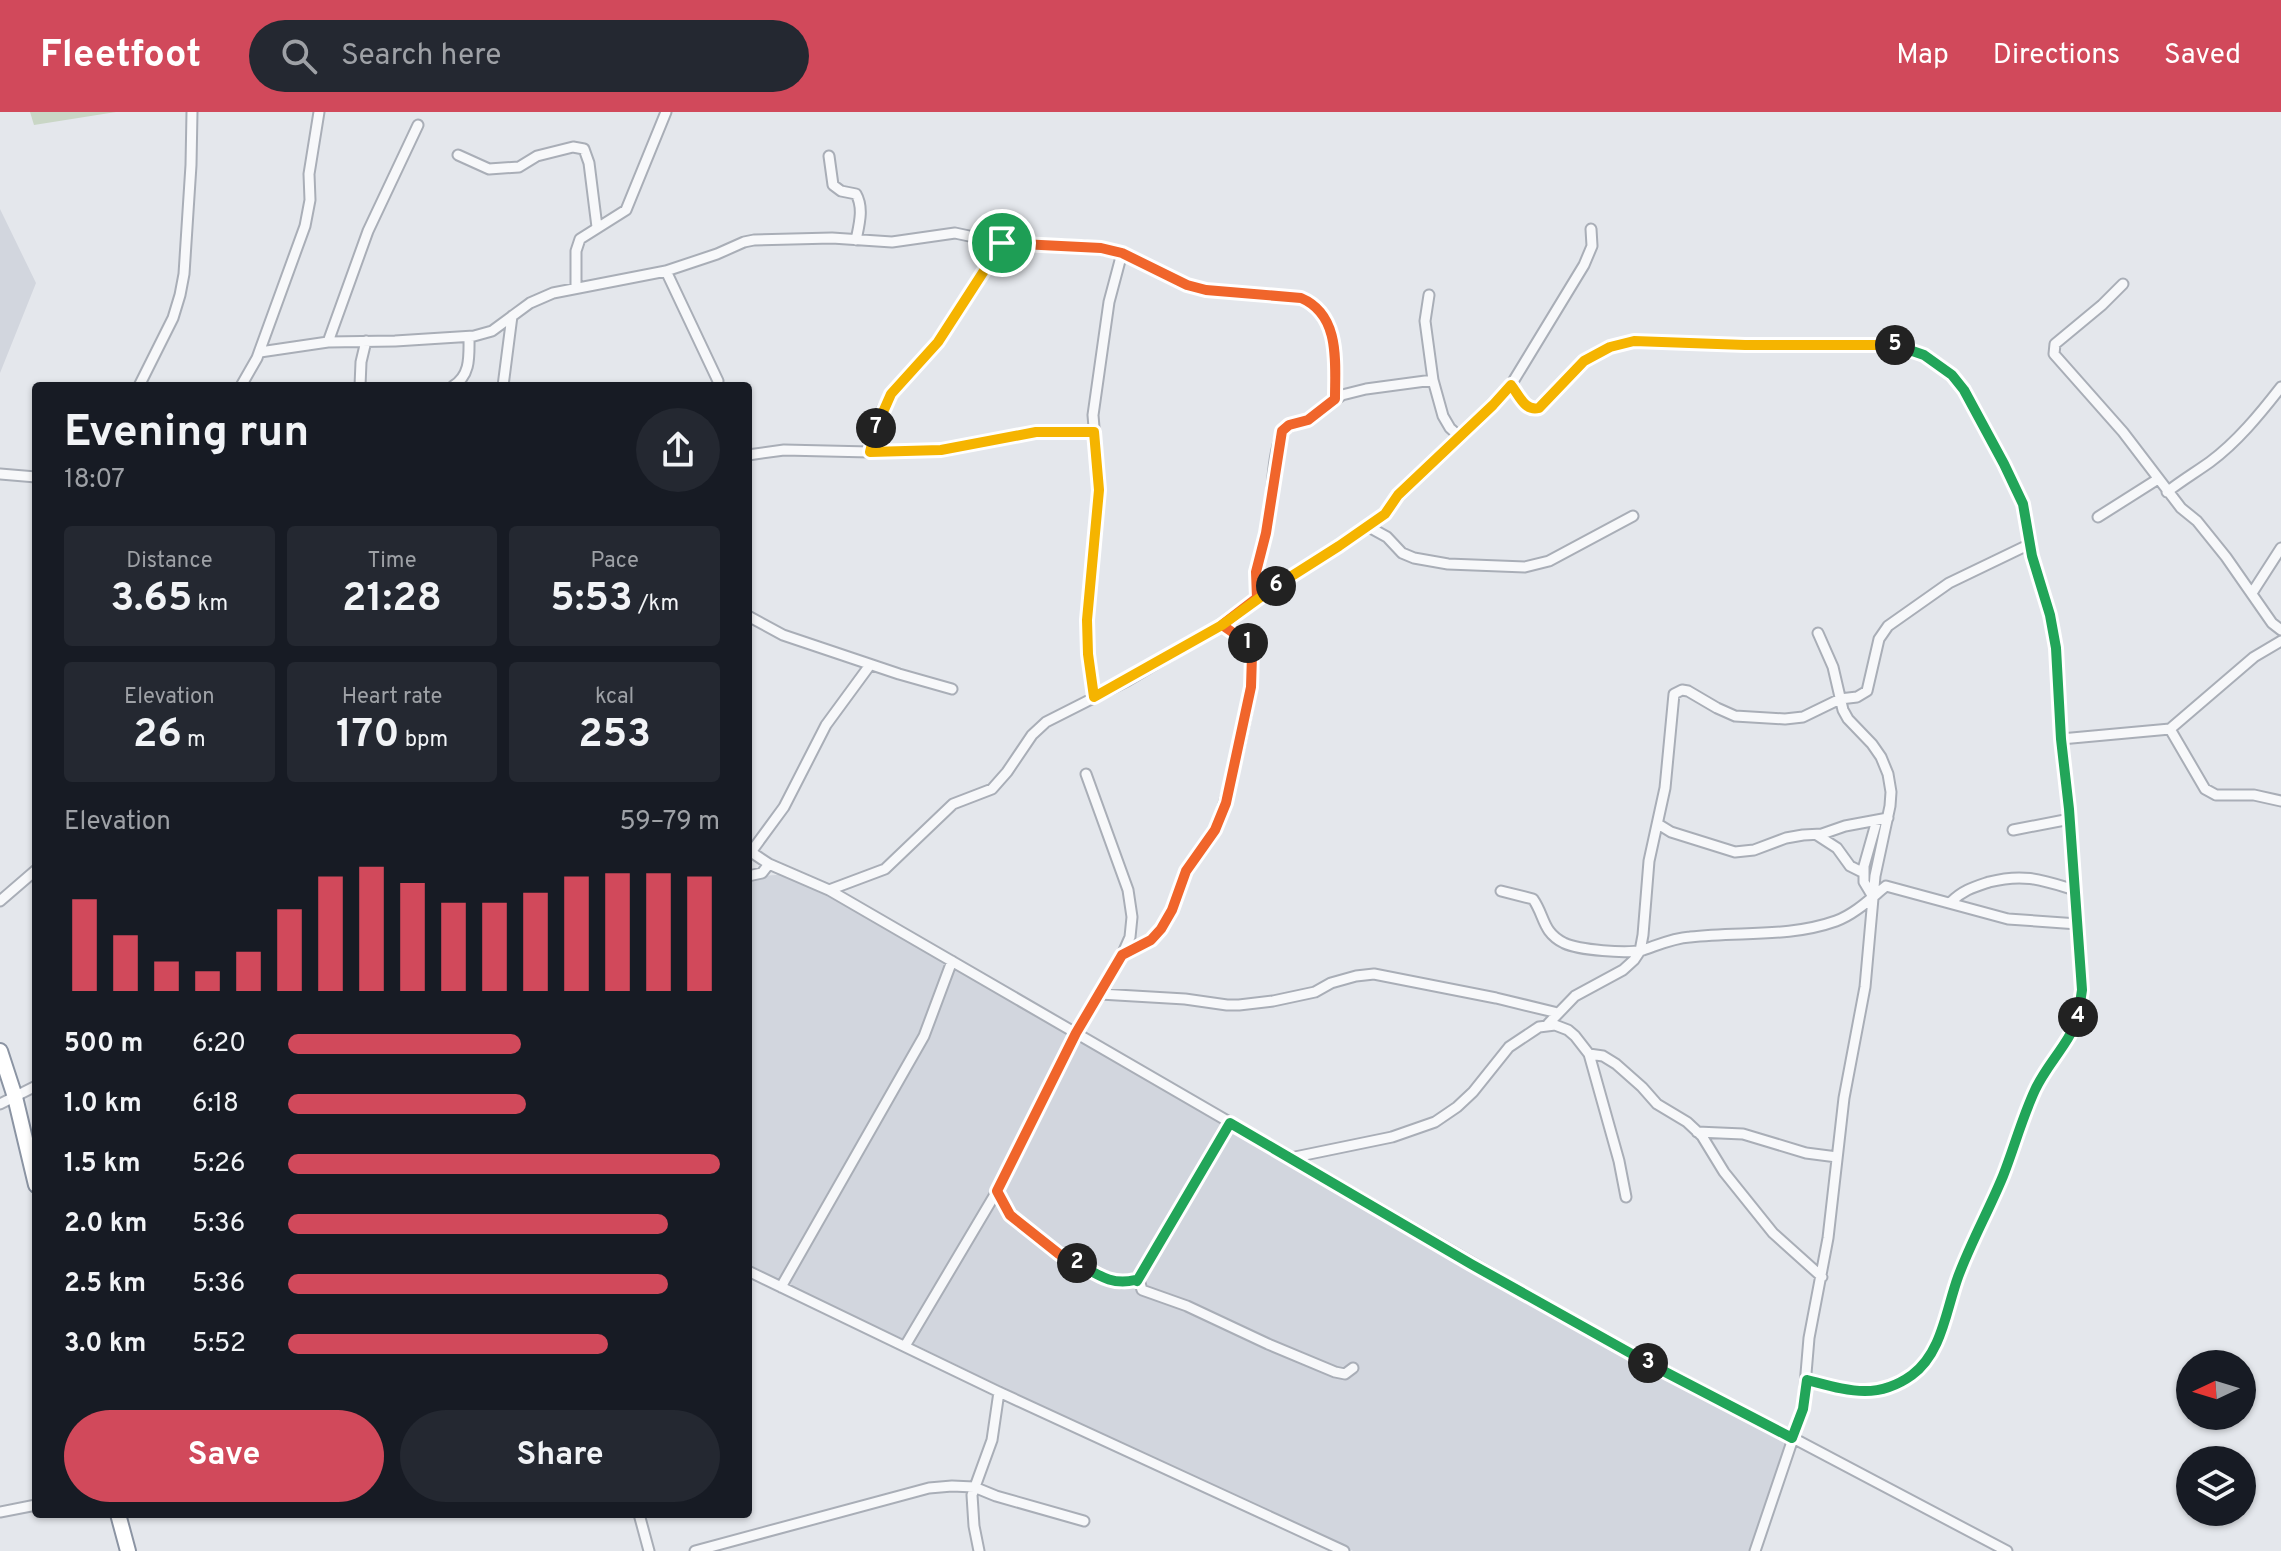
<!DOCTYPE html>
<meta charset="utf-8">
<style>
:root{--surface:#171b24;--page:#242831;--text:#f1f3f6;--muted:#9ea1a6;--accent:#d1495b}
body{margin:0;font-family:Overpass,sans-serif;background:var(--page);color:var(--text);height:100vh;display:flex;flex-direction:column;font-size:30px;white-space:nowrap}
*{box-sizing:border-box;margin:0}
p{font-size:26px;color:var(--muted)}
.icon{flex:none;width:44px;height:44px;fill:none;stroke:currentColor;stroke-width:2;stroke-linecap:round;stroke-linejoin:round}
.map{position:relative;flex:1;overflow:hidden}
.panel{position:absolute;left:32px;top:270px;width:720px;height:1136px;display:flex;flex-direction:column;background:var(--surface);border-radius:8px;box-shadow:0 2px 6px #0004}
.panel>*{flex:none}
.needle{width:52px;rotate:266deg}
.controls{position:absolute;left:2176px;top:1238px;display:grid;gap:16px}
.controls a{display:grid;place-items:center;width:80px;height:80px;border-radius:50%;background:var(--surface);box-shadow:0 2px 6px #0004;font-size:40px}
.pin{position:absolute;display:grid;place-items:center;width:68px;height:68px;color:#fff;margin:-34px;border:4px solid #fff;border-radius:50%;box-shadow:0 2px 8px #0007}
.km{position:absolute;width:40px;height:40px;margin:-20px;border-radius:50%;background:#222;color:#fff;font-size:22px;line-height:40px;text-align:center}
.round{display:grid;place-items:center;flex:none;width:84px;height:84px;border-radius:42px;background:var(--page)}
.head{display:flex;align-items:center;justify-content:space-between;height:136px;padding:0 32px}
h1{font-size:44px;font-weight:700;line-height:60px}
.figures{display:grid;grid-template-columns:repeat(3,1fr);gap:12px;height:136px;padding:8px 32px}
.figures div{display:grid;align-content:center;border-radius:8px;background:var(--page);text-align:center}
.figures b{font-size:40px;font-weight:700}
.figures small{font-size:22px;font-weight:400}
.figures p{font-size:22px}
.chart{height:224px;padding:16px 32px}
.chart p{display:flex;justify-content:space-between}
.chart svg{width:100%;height:144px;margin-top:8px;stroke:var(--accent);stroke-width:6}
.action{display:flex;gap:16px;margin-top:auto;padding:16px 32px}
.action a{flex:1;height:92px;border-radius:48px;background:var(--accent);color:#fff;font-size:32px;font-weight:700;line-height:92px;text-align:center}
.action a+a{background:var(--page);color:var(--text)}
ul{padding:0 32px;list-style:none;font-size:26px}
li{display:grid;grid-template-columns:128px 96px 1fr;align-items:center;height:60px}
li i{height:20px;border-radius:10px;background:var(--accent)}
header{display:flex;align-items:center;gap:48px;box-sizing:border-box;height:112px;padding:0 40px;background:var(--accent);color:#fff}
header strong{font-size:38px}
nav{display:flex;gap:44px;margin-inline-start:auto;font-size:28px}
.search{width:560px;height:72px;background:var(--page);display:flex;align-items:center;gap:20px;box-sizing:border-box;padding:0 28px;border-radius:44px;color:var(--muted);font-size:30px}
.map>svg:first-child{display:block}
.built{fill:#d2d6de}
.green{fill:#c9d6c5}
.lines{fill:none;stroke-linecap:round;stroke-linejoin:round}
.minor-casing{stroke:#a9aeb7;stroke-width:13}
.trunk-casing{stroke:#8b94a3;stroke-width:18}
.minor{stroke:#f7f8fa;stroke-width:9}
.trunk{stroke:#fff;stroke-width:14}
.split-1-casing{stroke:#fff;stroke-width:16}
.split-2-casing{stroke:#fff;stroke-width:16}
.split-3-casing{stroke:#fff;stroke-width:16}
.split-4-casing{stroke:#fff;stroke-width:16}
.split-5-casing{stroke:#fff;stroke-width:16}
.split-6-casing{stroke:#fff;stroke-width:16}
.split-7-casing{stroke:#fff;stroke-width:16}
.split-8-casing{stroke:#fff;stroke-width:16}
.split-1{stroke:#f0652b;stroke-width:10}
.split-2{stroke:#f0652b;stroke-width:10}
.split-3{stroke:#22a559;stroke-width:10}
.split-4{stroke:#22a559;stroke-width:10}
.split-5{stroke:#22a559;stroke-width:10}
.split-6{stroke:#f5b400;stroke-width:10}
.split-7{stroke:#f5b400;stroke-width:10}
.split-8{stroke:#f5b400;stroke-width:10}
</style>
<header>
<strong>Fleetfoot</strong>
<div class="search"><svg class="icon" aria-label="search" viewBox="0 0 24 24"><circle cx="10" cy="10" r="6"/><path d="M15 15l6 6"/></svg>Search here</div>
<nav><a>Map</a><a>Directions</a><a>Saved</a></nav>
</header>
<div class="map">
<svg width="2281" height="1439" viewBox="0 0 2281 1439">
<rect width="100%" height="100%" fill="#e4e7ec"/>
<path class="built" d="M0,97L36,171L0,261Z
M802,761L1263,1033L1788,1327L1753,1439H1353L1194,1368L910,1230L748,1155V765Z"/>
<path class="green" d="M30,0H116L34,13Z"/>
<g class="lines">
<g class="minor-casing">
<path id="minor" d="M458,43L489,57L519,55L537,44L573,35L584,37L589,51L597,115
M829,44L833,73L841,79L856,82C864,96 859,113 856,128
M666,159L718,269
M2123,172L2102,193L2055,232L2054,242L2123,320L2181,396L2197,409L2226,445L2272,511L2281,518
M576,176V139L580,127L626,98L666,0
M1429,183L1425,209L1433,268L1443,304L1450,316L1460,325
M328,230L368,119L418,13
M260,240L328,230L395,229L474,224L492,219L530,191L553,181L666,159L717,142L744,130L754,128L832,126L892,130L955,121L1002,131L1083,134L1122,141L1187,173L1206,178L1301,186C1341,203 1335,250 1335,287
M1511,273C1519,283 1525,299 1539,296L1584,249L1610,235L1634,229L1745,233L1902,234L1924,243L1940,253L1952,263L1964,278L2012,367L2023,392L2032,444L2050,503L2056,536L2061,627L2069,697L2082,878C2080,925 2051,942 2033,981C2021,1008 2013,1038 2002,1066C1990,1094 1975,1121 1964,1149C1951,1183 1942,1236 1916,1259C1881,1290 1847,1279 1807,1268
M139,274L173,206L180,183L184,162L191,53L192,0
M241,274L257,246L305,114L310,88L309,62L319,0
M360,274L361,250L366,229
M453,274C471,263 469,244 469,225
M503,274L512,204
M870,340L881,300L891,282L938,230L1002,131
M748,343L784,338L870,340L941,338L1036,320H1094
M0,362L36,365
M2167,380C2181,369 2196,360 2210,350C2237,330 2260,302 2281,275
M2098,405L2158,367
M1367,414L1387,425L1402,441L1414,446L1448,452L1525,455L1549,449L1633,404
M2252,481L2281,436
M1257,486C1253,458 1265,433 1269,405C1273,376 1272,342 1284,316L1308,308L1342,283L1366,277L1433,268
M748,504L783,523L899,562L952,577
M1094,585L1088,542L1087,508L1099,378L1093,303L1109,190L1122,141
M2170,617L2205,677L2216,683H2254L2281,689
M2061,627L2170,617L2254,545L2281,529
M1658,712L1671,720L1735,740L1754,738L1786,726L1803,723L1822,722L1845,714L1888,706
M2013,718L2070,707
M1817,723L1837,736L1850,754L1864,761
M748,738L769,752L829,778L1590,1219L2007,1439
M751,740L784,695L826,613L870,553
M748,764L762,761L769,752
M829,778L885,757L953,692L992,677L1007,660L1032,623L1046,610L1127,569L1222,513L1257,486L1339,434L1385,402L1398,383L1493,293L1511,273L1584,153L1592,134L1591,117
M1501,779L1533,787C1545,804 1542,820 1564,831C1579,838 1626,842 1643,838C1658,833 1673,826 1690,825C1739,819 1788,826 1836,809C1855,802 1870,787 1886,774L2008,807L2078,812
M1873,785L1864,770V754L1877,708
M0,789L36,758
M1951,790C1963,778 1974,775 1989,770C2024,761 2042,768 2075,778
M1122,843C1138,836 1151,829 1162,816C1175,799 1177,778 1186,760C1194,743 1209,732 1216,714C1228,688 1261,559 1251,535C1247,525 1231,519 1222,513
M1100,882L1185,887L1227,893H1239L1273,889L1315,880L1331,871L1356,864L1374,862L1496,886L1558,901
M1548,912L1575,884L1623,858L1634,848L1640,839L1643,823L1649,749L1665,676L1674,582L1682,578L1688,579L1717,596L1735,604L1785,607L1803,605L1840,587L1857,585L1867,579L1879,527L1888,514L1949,471L2030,432
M1589,942L1603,944L1616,952L1642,975L1657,992L1687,1010L1702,1024L1724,1060L1773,1121L1822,1165
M0,992L36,974
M1697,1020L1743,1022L1806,1041L1837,1045
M1290,1046L1392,1025L1435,1010L1457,995L1473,980L1509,935L1539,915L1555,913L1568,918L1575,924L1589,942L1619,1049L1626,1085
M997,1079L1010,1103L1059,1142L1109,1168L1122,1171L1135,1168L1140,1171L1142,1178L1187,1194L1268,1232L1335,1260L1345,1262L1353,1256
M748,1159L999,1280L1344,1439
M1137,1169L1230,1011
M781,1175L924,924L952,849
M905,1234L997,1079L1076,921L1122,843L1130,825L1132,805L1128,778L1086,662
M0,1400L36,1393
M639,1402L649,1439
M695,1439L929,1376L952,1374L974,1375L996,1384L1084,1409
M979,1439L974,1414L972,1383L992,1328L999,1280
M1755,1439L1803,1297L1809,1226L1828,1126L1844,986L1865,875L1875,764L1890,694L1891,680L1888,662L1881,645L1872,632L1848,607L1843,598L1833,555L1818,521"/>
</g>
<g class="trunk-casing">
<path id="trunk" d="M0,939L15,985L36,1073
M118,1402L128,1439"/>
</g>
<use href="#minor" class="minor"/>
<use href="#trunk" class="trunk"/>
</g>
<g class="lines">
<g class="split-1-casing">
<path id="split-1" d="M1002,131L1101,136L1122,141L1187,173L1206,178L1301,186C1341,203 1335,251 1335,287L1308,308L1289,313L1282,319L1266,421L1256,460L1257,486L1222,513L1248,531"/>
</g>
<g class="split-2-casing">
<path id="split-2" d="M1077,1151L1059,1142L1010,1103L997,1079L1076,921L1122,843L1151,828L1161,817L1172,798L1186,759L1215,718L1226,691L1251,575L1252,543L1248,531"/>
</g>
<g class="split-3-casing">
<path id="split-3" d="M1077,1151C1097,1162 1111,1174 1135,1168L1137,1169L1230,1011L1471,1152L1648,1251"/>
</g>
<g class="split-4-casing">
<path id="split-4" d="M1648,1251L1792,1326L1803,1297L1807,1268C1846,1278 1876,1289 1912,1263C1942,1241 1946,1198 1958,1165C1971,1130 1989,1098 2003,1064C2014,1036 2022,1006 2035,978C2047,952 2069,932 2078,905"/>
</g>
<g class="split-5-casing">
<path id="split-5" d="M1895,233L1924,243L1952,263L1964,278L2004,352L2023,392L2032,444L2050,503L2056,536L2061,627L2069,697L2082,878L2078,905"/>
</g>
<g class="split-6-casing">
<path id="split-6" d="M1276,474L1339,434L1385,402L1398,383L1493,293L1511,273C1519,283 1525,300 1539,296L1584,249L1610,235L1634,229L1745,233H1895"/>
</g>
<g class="split-7-casing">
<path id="split-7" d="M876,316L870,340L941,338L1036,320H1094L1099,378L1087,508L1088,542L1094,585L1222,513L1276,474"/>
</g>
<g class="split-8-casing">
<path id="split-8" d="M876,316L891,282L938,230L1002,131"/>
</g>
<use href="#split-1" class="split-1"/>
<use href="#split-2" class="split-2"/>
<use href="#split-3" class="split-3"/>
<use href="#split-4" class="split-4"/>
<use href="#split-5" class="split-5"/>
<use href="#split-6" class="split-6"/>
<use href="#split-7" class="split-7"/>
<use href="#split-8" class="split-8"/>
</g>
</svg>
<div class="controls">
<a><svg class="needle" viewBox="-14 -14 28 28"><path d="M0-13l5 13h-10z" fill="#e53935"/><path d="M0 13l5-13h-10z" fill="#9ea1a6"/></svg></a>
<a><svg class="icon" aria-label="layers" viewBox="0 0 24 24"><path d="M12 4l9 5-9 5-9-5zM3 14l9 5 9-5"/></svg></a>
</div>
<div class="pin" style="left:1002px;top:131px;background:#1e9e55"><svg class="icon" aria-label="arrive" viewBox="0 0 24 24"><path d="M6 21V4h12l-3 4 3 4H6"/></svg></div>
<b class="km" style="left:1248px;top:531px">1</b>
<b class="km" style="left:1077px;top:1151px">2</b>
<b class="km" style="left:1648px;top:1251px">3</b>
<b class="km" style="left:2078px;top:905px">4</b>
<b class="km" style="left:1895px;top:233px">5</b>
<b class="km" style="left:1276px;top:474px">6</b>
<b class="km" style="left:876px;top:316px">7</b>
<section class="panel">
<div class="head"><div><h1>Evening run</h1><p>18:07</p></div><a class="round"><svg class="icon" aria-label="share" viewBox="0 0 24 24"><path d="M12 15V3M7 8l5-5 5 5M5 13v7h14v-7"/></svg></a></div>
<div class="figures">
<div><p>Distance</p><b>3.65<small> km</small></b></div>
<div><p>Time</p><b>21:28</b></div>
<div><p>Pace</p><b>5:53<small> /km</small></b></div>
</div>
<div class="figures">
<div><p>Elevation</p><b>26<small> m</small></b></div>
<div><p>Heart rate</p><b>170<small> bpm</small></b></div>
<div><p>kcal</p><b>253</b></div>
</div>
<div class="chart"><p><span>Elevation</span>59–79 m</p>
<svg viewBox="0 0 160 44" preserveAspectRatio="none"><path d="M5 44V16M15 44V27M25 44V35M35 44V38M45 44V32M55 44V19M65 44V9M75 44V6M85 44V11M95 44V17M105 44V17M115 44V14M125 44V9M135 44V8M145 44V8M155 44V9"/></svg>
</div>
<ul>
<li><b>500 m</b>6:20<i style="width:54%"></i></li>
<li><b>1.0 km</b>6:18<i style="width:55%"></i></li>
<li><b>1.5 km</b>5:26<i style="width:100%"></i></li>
<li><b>2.0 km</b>5:36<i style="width:88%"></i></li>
<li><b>2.5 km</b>5:36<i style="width:88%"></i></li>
<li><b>3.0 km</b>5:52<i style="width:74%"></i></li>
</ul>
<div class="action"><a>Save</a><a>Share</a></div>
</section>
</div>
